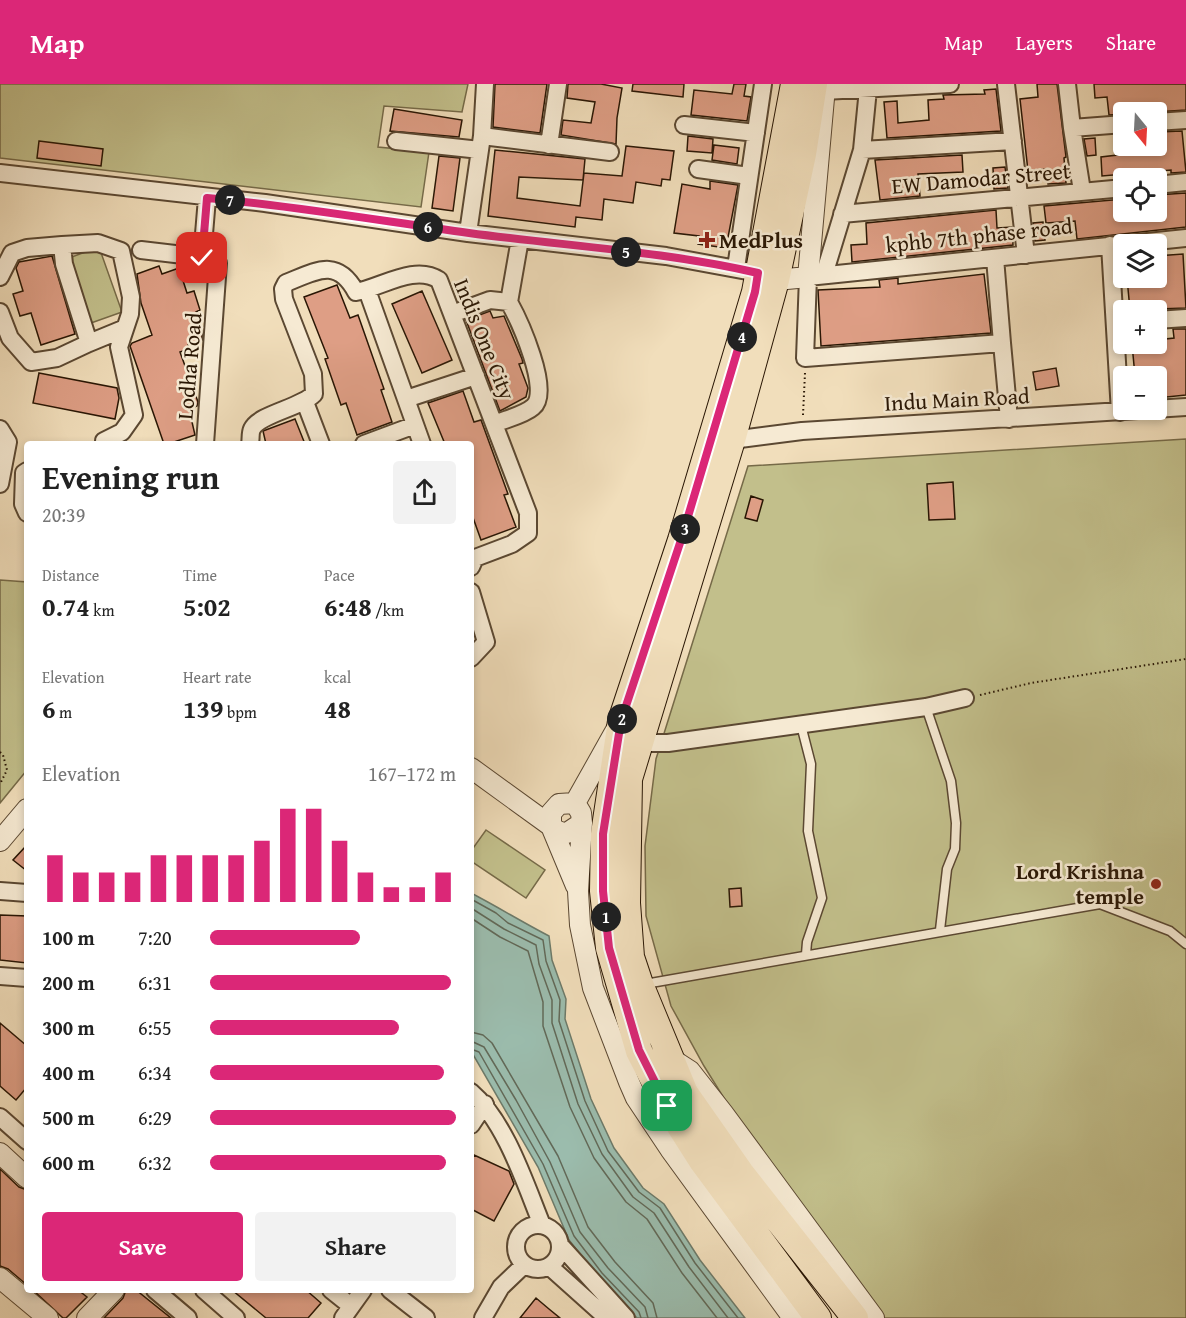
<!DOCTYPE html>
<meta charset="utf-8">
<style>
:root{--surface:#fff;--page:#f2f2f2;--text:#222;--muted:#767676;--accent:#db2777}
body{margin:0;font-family:"Gentium Book Plus",serif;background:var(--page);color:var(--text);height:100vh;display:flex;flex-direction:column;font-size:22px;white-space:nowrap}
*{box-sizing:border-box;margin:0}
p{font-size:20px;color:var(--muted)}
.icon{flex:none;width:33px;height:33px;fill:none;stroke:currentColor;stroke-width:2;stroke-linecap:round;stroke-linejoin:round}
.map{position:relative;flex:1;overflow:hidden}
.details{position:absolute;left:24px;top:357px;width:450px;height:852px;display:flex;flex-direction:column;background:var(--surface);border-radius:6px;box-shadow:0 3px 9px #0003}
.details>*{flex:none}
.needle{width:39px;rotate:162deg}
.buttons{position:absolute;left:1113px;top:18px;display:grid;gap:12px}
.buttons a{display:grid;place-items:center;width:54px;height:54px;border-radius:6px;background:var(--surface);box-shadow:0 3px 9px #0003;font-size:30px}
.pin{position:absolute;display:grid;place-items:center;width:51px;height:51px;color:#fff;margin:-26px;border-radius:12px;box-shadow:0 3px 9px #0006}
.km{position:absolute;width:30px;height:30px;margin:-15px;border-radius:50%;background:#222;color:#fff;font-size:16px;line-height:30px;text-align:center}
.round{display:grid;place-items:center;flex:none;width:63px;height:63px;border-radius:6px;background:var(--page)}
.overview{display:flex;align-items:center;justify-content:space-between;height:102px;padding:0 18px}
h1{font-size:33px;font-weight:700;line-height:45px}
.metrics{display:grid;grid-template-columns:repeat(3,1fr);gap:9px;height:102px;padding:6px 18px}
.metrics div{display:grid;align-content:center}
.metrics b{font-size:26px;font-weight:700}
.metrics small{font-size:16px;font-weight:400}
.metrics p{font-size:16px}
.chart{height:168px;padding:12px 18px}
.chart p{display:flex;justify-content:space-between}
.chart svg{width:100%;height:108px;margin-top:6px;stroke:var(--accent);stroke-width:6}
.primary-button{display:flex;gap:12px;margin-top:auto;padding:12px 18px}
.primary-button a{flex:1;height:69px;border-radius:6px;background:var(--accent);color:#fff;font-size:24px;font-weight:700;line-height:69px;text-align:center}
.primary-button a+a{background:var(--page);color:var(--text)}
ul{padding:0 18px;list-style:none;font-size:20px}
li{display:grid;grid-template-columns:96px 72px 1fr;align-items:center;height:45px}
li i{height:15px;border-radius:8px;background:var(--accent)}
header{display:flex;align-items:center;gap:36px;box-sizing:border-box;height:84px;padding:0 30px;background:var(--accent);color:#fff}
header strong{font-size:28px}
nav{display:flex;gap:33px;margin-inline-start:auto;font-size:21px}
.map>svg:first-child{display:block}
.green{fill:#c2bf8b;stroke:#766a48;stroke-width:1.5}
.water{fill:#9bbcad;stroke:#6d7a69;stroke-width:1.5}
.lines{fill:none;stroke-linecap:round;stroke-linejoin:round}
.shore{stroke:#626958;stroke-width:1.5}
.building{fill:#de9e85;stroke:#291604;stroke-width:1.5}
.service-casing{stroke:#5b4832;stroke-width:11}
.minor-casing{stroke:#5b4832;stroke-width:20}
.tertiary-casing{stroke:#5b4832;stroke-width:22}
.primary-casing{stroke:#291604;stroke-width:28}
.path{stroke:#291604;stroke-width:2;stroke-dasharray:1.5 3;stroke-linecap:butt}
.service{stroke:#f6ead3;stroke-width:8}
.minor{stroke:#f6ead3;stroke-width:16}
.tertiary{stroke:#f6ead3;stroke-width:20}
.primary{stroke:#f1debb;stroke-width:26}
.route-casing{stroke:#fff;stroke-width:12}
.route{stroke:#db2777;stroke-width:8}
.poi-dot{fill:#8f2418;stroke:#f6ead3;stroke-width:2}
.labels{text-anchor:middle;stroke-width:5;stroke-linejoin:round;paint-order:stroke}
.street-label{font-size:22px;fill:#291604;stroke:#f6ead3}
.poi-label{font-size:22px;font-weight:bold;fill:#291604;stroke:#f6ead3;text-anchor:start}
</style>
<header>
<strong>Map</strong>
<nav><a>Map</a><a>Layers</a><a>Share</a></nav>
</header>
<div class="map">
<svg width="1186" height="1234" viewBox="0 0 1186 1234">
<rect width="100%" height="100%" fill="#f1debb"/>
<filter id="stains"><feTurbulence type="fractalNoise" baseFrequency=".00333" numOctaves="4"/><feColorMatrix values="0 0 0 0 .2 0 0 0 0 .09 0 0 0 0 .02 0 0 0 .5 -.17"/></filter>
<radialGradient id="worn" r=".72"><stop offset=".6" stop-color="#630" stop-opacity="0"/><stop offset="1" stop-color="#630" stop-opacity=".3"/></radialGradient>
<path class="green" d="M0,0H468L462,28L384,22L378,63L429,68L421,123L0,74Z
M99,163L122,228L91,239L69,174Z
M1186,355V1234H872L765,1080L704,982L671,922L646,832L645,762L656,675L748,382Z
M0,496L27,498V686L0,719Z
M486,746L545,786L526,814L471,777V767Z"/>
<path class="water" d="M471,809C498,823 522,838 549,852L552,876L566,915L565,935L591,1015L614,1064L643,1104L664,1120L700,1176L745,1234H637L598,1193L569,1156L538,1083L471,967Z"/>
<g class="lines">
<path class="shore" d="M471,815L496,829L508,839L543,856L546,877L560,916L559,937L585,1017L608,1067L639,1108L660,1124L695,1179L738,1234
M471,824L504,845L536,861L539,880L552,916V939L578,1020L602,1070L633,1113L654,1129L689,1183L728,1234
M471,834L500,853L528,867L543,918V942L570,1023L594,1074L626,1118L647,1135L682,1189L717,1234
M471,948L483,951L492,959L558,1072L588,1143L615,1178L653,1219L657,1234
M471,957L484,963L516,1016L550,1078L580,1148L608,1184L645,1223L648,1234
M471,965L479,968L543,1080L574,1152L602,1189L639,1228L641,1234"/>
</g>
<path class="building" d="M495,0H547L540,49L493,43Z
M568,0H601L622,4L617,34L616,60L561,51L563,36L591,39L595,18L567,14Z
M633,0H684L683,13L632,7Z
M734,0H746L744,12L751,13L747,37L691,31L694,6L732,10Z
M1037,0H1057L1066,73L1064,74L1066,99L1048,100L1046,85L1028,87L1020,15L1038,13Z
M1094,0H1186V26L1109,31L1107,13L1095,14Z
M996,5L1001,47L887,54L884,18L897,17L898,39L929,36L928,16L944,15L943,11L985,10L984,6Z
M394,25L462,36L459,53L390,47Z
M1182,47L1186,88L1171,89V86L1102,92L1101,73L1126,70V62H1159L1158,48Z
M688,52L713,55L712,69L687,67Z
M1095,54L1096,71L1087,72L1084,55Z
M39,57L103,65L101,82L37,74Z
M714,61L739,64L737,80L712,76Z
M626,62L674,67L670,96L662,95L661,102L636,98L633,119L604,115L602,136L576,133L575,143L488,132L495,66L585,75L583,96L519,93L517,114L580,122L584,89L622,92Z
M962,71L963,88L918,90L920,112L880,116L875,76Z
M439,72L460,74L453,127L432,124Z
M1005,83L1008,104L994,105L993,84Z
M710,97L738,101L726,164L698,160L699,152L674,149L682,100L710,105Z
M1186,109V143L1077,155L1075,137L1046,139L1044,122L1124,115V128H1156V111Z
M996,126L997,144L1012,143L1013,161L852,178L851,161L867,160L866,139Z
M1043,138L1045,156L1035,157L1033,139Z
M1183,170L1186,224L1130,226L1127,194H1156V172Z
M52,172L75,250L41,261L31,229L20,232L13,210L23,207L16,184L19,178Z
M159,182L162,190L179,184L187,209L194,207L200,226L196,228L202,248V256L188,261L189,265L180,268L198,318L197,322L189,325L195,351L168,360H164L130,262L132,259L152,251L141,219L137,190Z
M984,190L991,249L821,262L818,206L880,203L879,196L898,194V200Z
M337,201L350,234L358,231L384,305L381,306L392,338L357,351L346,319L341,321L325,275L328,274L304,213Z
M422,207L452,276L422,289L392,220Z
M490,227L493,234L504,232L522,275L523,279L519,280L528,304L526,313L500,327L466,236Z
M1173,245H1186V311L1157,314L1156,292H1135L1132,260H1156V256L1174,254Z
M1056,284L1059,302L1036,306L1033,288Z
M39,289L117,304L119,314L115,335L33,319Z
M463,307L474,338L481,336L508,410L504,411L516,443L481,456L471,428V360H445L428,319Z
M295,335L305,360H266L263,347Z
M953,398L955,435L929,436L927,400Z
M751,412L763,416L757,437L745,434Z
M27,761V787L13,776Z
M741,804L742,822L730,823L729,805Z
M0,831L27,832V879L0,876Z
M0,939L27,962V1003L16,1016L0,1002Z
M474,1071L509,1087L514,1100L494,1137L471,1125V1077Z
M0,1085L19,1103L27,1106V1201L8,1185L0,1182Z
M33,1206H78L87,1213L66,1234H63Z
M126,1206H136L171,1234H104L123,1214Z
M232,1206H306L321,1219L308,1234H266Z
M536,1214L549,1225L560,1234H520Z"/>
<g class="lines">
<g class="service-casing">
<path id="service" d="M926,623L951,697L956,739L955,765L947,785L940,846
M801,641L811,680L808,747L822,814L807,858L806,870
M645,900L1100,820L1170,847L1186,860"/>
</g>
<g class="minor-casing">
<path id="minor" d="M1006,0L1026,171
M1067,0L1072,44L1124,40
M824,7L950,0
M1156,38L1186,36
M684,41L756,49
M1072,44L1082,107
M482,52L610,68
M396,57L480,66
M549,61L558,0
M862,66L1013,57
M698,85L749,92
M0,89L265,119L468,149L666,172L758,189
M1156,101L1186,98
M842,130L1124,104
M468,149L482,52L485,0
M1110,161L1120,328
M141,166L192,172L218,179L205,360
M197,173L203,162L207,114
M995,174L1002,259L805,274L808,193L1186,154
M736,184L763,0
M824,191L862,66L868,5
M0,193L12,169L27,164L62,161
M367,206L422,360
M509,218L520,155
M0,228L10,254L31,278L57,274L89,259
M452,230L490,216L509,218C519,236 552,308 533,323C524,331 506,335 494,340
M1156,236L1186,234
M1002,259L1009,335
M406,315L476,292
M305,318L321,360
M0,345L8,358L0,400
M732,356L802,347L1186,323
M104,360V357L122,348L134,331L119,263L130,230L131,213L121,167L98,159L62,161L64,180L89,259L123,245
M250,360C251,356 250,349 252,345C259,330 300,324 314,310L313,290L284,215L283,205L286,199C316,187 337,173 356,208C382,203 415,180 439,196L528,429V449L512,460L475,474L471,483
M364,360L415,341
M27,387L24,389L23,420L27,429
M471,508L486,558L471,574
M641,659H668L926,623L965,614
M0,807L27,809
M0,892L27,894
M471,1008C505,1037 525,1099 542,1141
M0,1033L27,1057
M471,1041L485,1020
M516 1163a22 22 0 1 1 44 0a22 22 0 1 1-44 0Z
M561,1162L626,1234
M549,1182L607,1234
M155,1206L188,1234
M204,1206L236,1234
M331,1206L351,1222
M390,1206L426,1234
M343,1234L363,1206
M483,1234L501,1203L524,1181"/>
</g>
<g class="tertiary-casing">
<path id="tertiary" d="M776,196L808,193L825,3
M471,684L551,742C556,747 560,749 567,749L582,739L581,729L575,719L559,720L551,729V742L576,802
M575,719L616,646
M582,739L578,807L580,841L593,904L629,998L636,1014L670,1065L793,1234
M0,757L27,725
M670,974L690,987L723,1029L874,1234
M0,1069L27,1094
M0,1194L48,1234
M87,1234L114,1206"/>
</g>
<g class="primary-casing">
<path id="primary" d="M794,0L755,208L681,456L621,637L604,750L603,807L609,864L639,967L667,1022L702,1077L818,1234
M814,0L803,70L776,196L732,356L629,695L627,819L631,873L640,900L685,1009L741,1089L855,1234"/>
</g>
<path class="path" d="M803,331L805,289
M980,611L1031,599L1186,575
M0,668L3,671L7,686L0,700"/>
<use href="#service" class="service"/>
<use href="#minor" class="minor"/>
<use href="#tertiary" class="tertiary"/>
<use href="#primary" class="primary"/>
</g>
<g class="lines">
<g class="route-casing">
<path id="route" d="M202,174L197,173L203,162L207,114C295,122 382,137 469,149C565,162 663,167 758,189L755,208L681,456L621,637L603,750V807L609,864L639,966L667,1022"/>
</g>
<use href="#route" class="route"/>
</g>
<g class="poi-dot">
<path d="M704 147h6v6h6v6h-6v6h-6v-6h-6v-6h6z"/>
<circle cx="1156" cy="800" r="6"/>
</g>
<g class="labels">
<g class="street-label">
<text transform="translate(981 94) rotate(-5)" y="8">EW Damodar Street</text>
<text transform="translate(979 151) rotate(-6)" y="8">kphb 7th phase road</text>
<text transform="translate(485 255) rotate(68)" y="8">Indis One City</text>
<text transform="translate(189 282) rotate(-85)" y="8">Lodha Road</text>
<text transform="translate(957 315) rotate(-3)" y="8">Indu Main Road</text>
</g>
<g class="poi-label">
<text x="719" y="164">MedPlus</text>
<text x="1144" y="795" text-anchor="end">Lord Krishna<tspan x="1144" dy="25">temple</tspan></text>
</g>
</g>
<rect width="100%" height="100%" filter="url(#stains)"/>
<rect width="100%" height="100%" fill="url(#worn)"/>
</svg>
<div class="buttons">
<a><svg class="needle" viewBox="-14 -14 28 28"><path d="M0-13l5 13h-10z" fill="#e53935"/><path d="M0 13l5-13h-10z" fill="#767676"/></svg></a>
<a><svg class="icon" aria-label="locate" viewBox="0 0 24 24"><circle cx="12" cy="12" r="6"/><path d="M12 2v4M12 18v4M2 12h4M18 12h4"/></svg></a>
<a><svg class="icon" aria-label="layers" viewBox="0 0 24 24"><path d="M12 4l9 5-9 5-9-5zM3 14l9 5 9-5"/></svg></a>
<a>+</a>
<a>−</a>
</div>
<div class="pin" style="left:667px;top:1022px;background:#1e9e55"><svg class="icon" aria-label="arrive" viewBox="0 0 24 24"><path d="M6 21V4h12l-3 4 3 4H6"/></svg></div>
<div class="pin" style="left:202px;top:174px;background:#d93025"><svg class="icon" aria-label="check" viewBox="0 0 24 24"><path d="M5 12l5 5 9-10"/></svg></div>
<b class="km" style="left:606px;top:833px">1</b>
<b class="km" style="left:622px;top:635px">2</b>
<b class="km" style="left:685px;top:445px">3</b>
<b class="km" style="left:742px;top:253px">4</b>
<b class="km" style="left:626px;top:168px">5</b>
<b class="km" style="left:428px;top:143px">6</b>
<b class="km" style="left:230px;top:116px">7</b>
<section class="details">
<div class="overview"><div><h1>Evening run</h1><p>20:39</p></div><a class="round"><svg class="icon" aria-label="share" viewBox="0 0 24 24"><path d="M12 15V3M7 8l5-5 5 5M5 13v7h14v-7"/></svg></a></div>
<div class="metrics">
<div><p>Distance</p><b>0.74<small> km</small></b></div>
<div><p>Time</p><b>5:02</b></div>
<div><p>Pace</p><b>6:48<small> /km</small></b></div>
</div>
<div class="metrics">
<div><p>Elevation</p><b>6<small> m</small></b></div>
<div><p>Heart rate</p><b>139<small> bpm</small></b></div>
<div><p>kcal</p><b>48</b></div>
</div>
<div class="chart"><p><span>Elevation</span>167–172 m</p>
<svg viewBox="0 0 160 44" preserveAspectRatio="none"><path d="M5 44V25M15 44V32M25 44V32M35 44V32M45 44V25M55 44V25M65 44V25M75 44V25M85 44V19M95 44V6M105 44V6M115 44V19M125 44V32M135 44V38M145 44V38M155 44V32"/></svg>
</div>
<ul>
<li><b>100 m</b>7:20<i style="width:61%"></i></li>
<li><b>200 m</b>6:31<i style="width:98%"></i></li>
<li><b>300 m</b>6:55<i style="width:77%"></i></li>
<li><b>400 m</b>6:34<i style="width:95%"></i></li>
<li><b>500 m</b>6:29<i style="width:100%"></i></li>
<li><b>600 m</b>6:32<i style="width:96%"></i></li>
</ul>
<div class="primary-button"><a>Save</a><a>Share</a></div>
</section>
</div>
